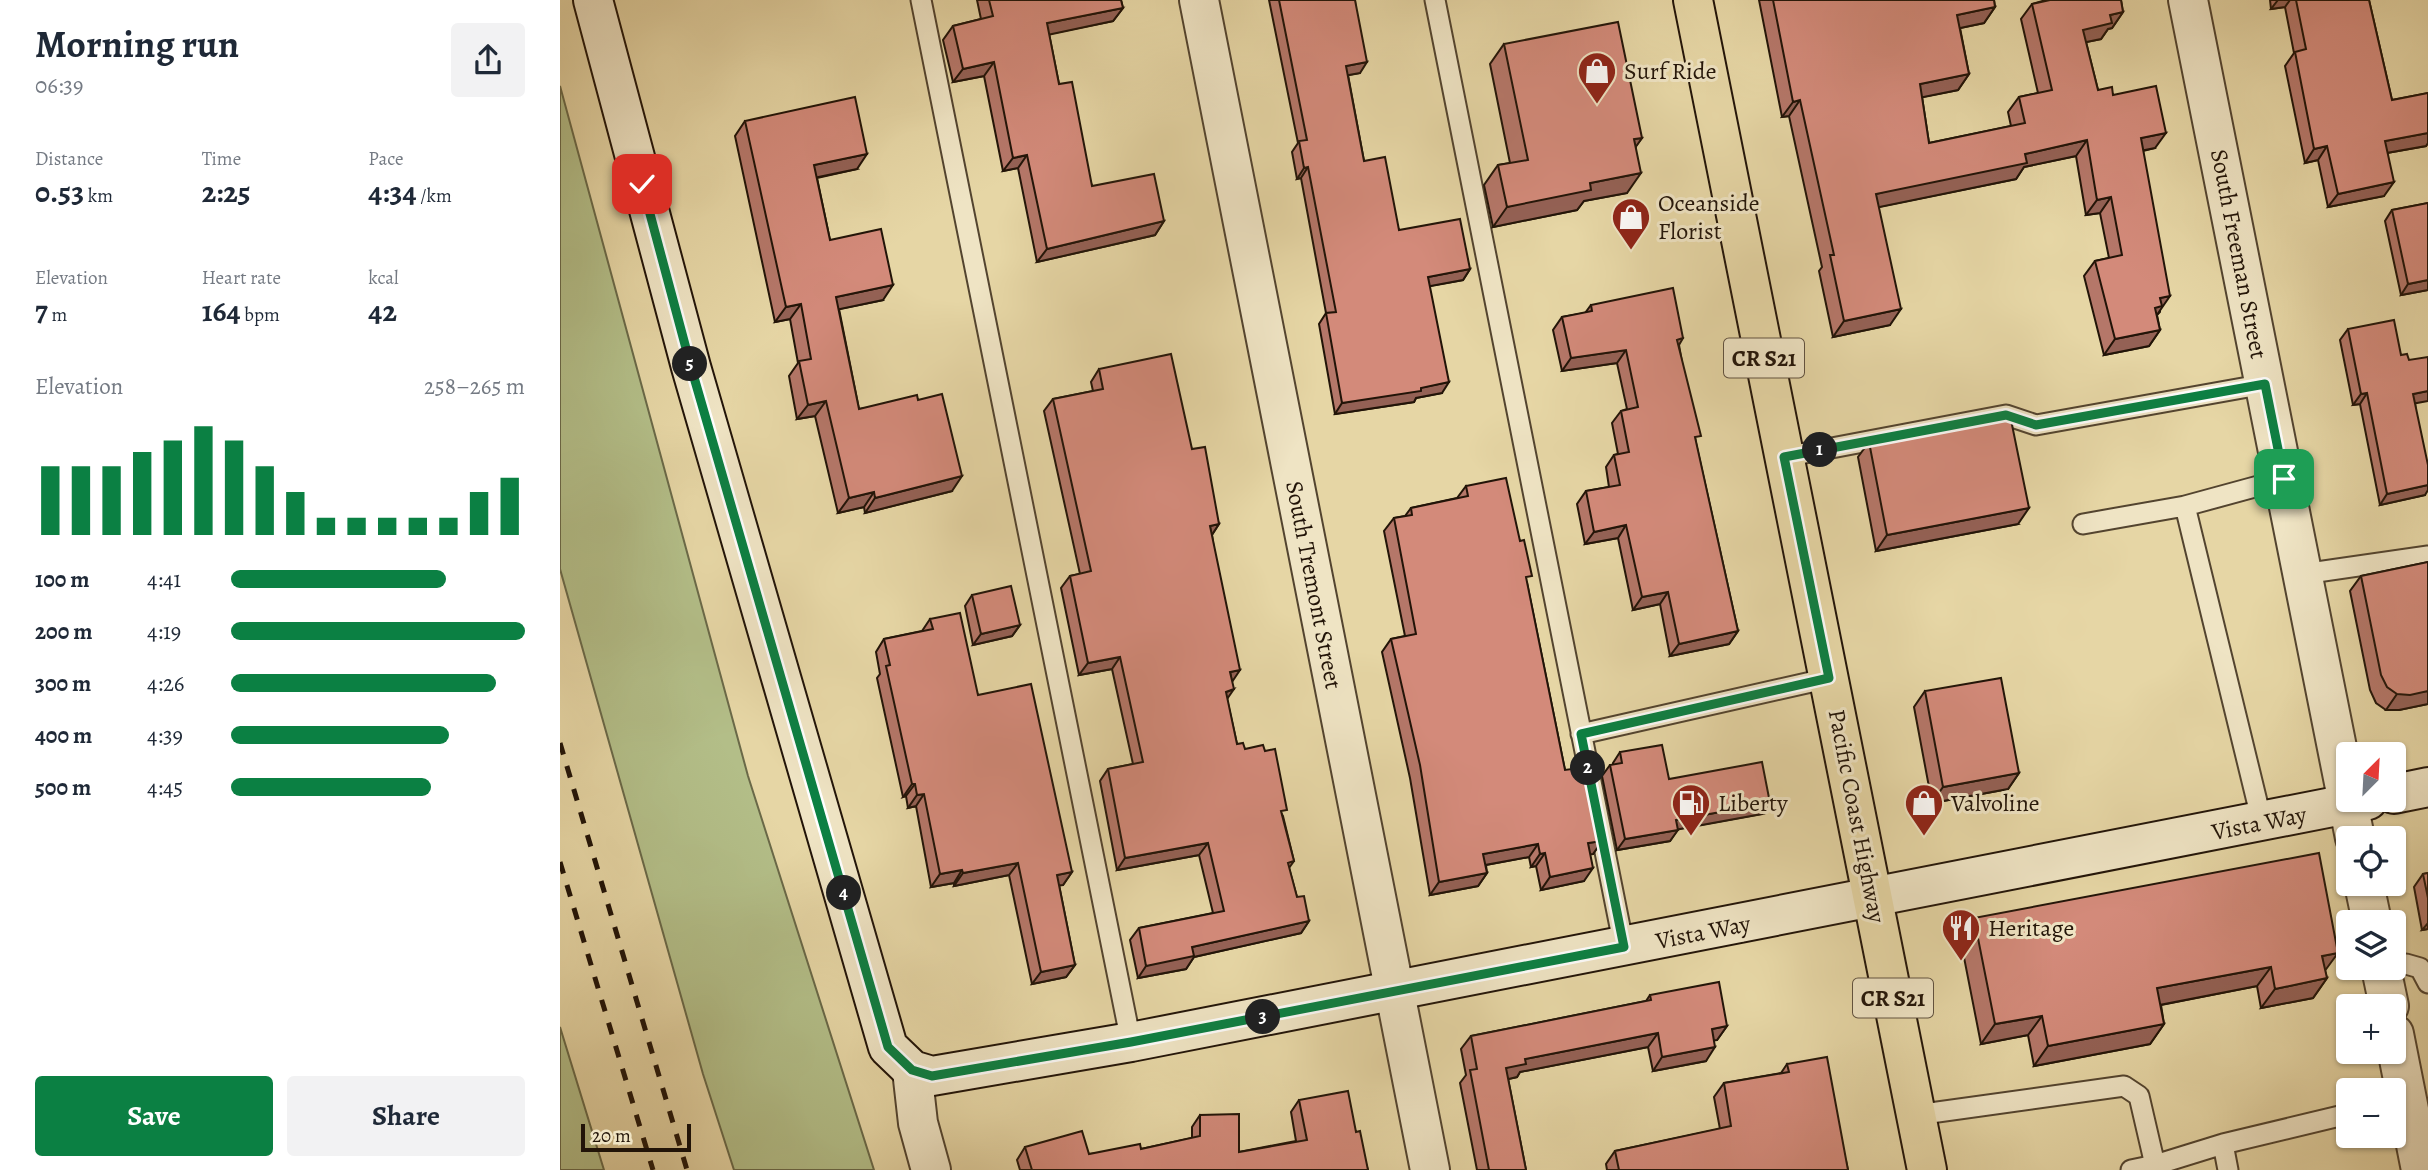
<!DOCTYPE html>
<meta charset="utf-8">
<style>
:root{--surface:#fff;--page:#f2f2f3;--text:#1f2937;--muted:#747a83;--accent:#0b8043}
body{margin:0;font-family:Alegreya,serif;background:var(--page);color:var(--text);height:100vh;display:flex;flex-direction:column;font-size:26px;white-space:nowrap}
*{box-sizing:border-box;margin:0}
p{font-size:23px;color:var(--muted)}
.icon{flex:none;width:38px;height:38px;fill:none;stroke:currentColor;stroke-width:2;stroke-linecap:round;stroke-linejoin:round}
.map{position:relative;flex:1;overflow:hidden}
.sheet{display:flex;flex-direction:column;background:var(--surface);width:560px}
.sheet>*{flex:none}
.needle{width:46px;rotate:24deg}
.fabs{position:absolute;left:1776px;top:742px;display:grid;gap:14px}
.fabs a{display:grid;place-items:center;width:70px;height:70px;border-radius:7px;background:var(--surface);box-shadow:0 2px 5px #0004;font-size:35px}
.scale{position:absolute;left:21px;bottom:18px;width:110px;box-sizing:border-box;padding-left:7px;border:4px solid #221408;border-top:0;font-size:19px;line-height:24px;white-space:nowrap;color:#221408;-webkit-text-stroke:5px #efe4c4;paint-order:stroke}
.pin{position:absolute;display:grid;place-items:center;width:60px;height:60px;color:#fff;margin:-30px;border-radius:14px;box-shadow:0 4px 10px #0006}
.km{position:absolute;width:35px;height:35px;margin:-18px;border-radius:50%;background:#222;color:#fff;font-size:19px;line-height:35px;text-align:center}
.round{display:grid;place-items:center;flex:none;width:74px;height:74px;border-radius:7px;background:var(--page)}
.head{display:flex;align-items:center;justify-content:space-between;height:119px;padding:0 35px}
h1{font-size:38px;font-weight:700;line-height:52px}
.figures{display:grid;grid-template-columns:repeat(3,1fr);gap:10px;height:119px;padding:7px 35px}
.figures div{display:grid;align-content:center}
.figures b{font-size:30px;font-weight:700}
.figures small{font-size:19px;font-weight:400}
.figures p{font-size:19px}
.chart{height:196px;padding:14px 35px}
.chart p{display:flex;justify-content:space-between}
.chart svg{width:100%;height:126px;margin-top:7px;stroke:var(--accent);stroke-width:6}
.cta{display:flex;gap:14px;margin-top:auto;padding:14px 35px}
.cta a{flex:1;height:80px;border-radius:7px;background:var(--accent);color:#fff;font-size:28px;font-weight:700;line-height:80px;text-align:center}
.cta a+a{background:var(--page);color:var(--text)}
ul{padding:0 35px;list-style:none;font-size:23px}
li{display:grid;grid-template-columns:112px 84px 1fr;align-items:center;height:52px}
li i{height:18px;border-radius:9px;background:var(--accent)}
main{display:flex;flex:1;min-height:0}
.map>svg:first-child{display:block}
.grass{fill:#b3be88;stroke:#6a6948;stroke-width:2}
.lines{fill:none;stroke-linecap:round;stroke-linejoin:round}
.lane-casing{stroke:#53442f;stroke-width:23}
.street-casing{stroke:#53442f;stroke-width:42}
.secondary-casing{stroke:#221408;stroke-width:42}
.primary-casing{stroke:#221408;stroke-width:42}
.lane{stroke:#efe4c4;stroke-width:19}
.street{stroke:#efe4c4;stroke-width:38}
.secondary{stroke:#efe4c4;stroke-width:38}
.primary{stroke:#e6d6a5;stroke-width:38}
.rail{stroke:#221408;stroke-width:5;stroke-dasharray:12 12;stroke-linecap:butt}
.wall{fill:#b57769;stroke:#221408;stroke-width:2}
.shaded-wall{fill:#946155;stroke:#221408;stroke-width:2}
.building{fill:#d38a7a;stroke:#221408;stroke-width:2}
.route-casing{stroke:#fff;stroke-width:14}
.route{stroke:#0b8043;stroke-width:9}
.labels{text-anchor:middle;stroke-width:6;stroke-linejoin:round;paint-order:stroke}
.shield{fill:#efe4c4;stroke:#605240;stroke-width:2}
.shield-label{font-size:23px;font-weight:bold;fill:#221408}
.poi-label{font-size:24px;fill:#221408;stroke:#efe4c4;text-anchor:start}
.street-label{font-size:24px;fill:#221408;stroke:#efe4c4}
</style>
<main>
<section class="sheet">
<div class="head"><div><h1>Morning run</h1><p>06:39</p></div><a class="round"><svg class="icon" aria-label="share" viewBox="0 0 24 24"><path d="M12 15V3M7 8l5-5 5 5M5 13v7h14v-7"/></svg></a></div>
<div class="figures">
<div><p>Distance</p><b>0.53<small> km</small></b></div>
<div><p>Time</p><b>2:25</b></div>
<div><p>Pace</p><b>4:34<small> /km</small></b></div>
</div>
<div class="figures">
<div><p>Elevation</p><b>7<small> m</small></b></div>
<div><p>Heart rate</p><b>164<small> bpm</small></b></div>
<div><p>kcal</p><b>42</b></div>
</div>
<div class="chart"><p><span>Elevation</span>258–265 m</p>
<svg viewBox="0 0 160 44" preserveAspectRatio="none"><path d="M5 44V20M15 44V20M25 44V20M35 44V15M45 44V11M55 44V6M65 44V11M75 44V20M85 44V29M95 44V38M105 44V38M115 44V38M125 44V38M135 44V38M145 44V29M155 44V24"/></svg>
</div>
<ul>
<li><b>100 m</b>4:41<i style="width:73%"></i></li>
<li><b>200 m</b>4:19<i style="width:100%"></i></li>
<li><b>300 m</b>4:26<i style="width:90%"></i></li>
<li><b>400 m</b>4:39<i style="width:74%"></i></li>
<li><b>500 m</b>4:45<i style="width:68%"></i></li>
</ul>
<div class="cta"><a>Save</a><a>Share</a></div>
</section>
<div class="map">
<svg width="1868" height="1170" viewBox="0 0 1868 1170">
<rect width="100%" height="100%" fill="#e6d6a5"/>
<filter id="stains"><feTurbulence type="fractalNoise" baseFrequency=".00286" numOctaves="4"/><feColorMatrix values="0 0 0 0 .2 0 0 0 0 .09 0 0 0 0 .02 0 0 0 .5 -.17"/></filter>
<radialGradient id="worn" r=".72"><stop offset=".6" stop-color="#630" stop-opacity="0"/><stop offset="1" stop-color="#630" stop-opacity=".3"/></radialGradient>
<path class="grass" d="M0,86L188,776L314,1170H174L143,1074L0,569Z
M0,1027L44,1170H0Z"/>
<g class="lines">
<g class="lane-casing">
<path id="lane" d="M361,0L571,1042
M875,0L1064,947
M1224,457L1446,415L1476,425L1705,384
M1523,524L1625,506
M1743,574L1868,556
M1021,734L1269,678
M1702,822L1625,506L1724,479
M1834,967L1846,964L1860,968L1868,983
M1356,1115L1564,1086L1579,1096L1595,1165L1571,1170
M1663,1144L1668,1170
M1595,1165L1663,1144L1788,1114"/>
</g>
<g class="street-casing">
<path id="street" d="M639,0L870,1170
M1628,0L1795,838
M1804,884L1812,922
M1821,968L1829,1006
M1834,1034L1861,1170
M352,1070L358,1123L371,1170"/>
</g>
<g class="secondary-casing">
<path id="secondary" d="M33,0L131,367L328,1047L352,1070L372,1076L571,1042L1808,800
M1834,794L1868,787"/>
</g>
<g class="primary-casing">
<path id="primary" d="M1133,0L1367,1170"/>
</g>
<use href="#lane" class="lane"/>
<use href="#street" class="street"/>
<use href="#secondary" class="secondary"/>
<use href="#primary" class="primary"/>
<path class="rail" d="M0,743L127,1170
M0,862L93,1170"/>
</g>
<path class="wall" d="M417,0H561L563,8L553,21L489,34L499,84L532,186L604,221L595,235L477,262L458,168L443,171L424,76L393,82L383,40L393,26L421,19Z
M709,0H795L800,73L788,75L804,161L839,230L910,269L903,280L869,286L882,393L856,398L854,402L775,414L759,324L766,313L741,178L737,179L732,152L738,143Z
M1199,0H1434L1435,7L1424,23L1400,28L1409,74L1398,90L1362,97L1369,143L1451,126L1448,112L1459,97L1478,93L1461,19L1472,4L1486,0H1561L1563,12L1552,28L1548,29L1541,39L1526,42L1538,90L1553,95L1595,148L1583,151L1600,312L1597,315L1600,330L1589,346L1544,355L1524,276L1535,261L1549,258L1540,213L1526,215L1516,156L1464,167L1456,179L1318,207L1330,325L1273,337L1259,271L1262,267L1229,116L1222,117Z
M1710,0H1809L1832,100L1868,93V143L1866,146L1827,153L1824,196L1768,207L1758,160L1745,163L1725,66L1734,53L1725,7L1711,9Z
M944,44L1082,138L1076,146L1067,193L1024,201L1017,210L933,227L924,185L938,165L950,163L930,64Z
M185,121L297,169L257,178L270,240L323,300L279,309L299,409L358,400L392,491L305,513L304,507L278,513L255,416L237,419L229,376L238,363L230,319L215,322L175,136Z
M1868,203V290L1841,295L1825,221L1832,210Z
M1031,305L1123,338L1119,345L1136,443L1178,631L1169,644L1110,656L1100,604L1073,610L1058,538L1025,544L1017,504L1026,491L1049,487L1046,467L1054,455L1058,454L1052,423L1061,411L1067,409L1057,363L1002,371L993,330L1002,317L1025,313Z
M1788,329L1841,355L1855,403L1865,495L1820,505L1800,404L1793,405L1780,340Z
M539,369L632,449L659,524L652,535L672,682L667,699L677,744L685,749L723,816L734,861L729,868L737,897L749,921L741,933L634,957L626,969L578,978L570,940L579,928L653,913L639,855L557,870L540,781L548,769L573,764L552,669L519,675L501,588L510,576L520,574L484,411L493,399L533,391L531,382Z
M1309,442L1458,524L1316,551L1298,457Z
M906,486L967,583L1005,770L1042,841L1033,854H1030L1024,881L981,890L976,866L971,867L969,857L926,865L927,873L918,886L870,895L850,778L822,652L831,639L845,636L824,531L834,518L845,516L851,508L897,498Z
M1868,562V704L1839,710H1826L1816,703L1810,690L1790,591L1801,576Z
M412,595L460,625L452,636L413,645L405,606Z
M370,619L418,695L512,872L503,885H499L515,965L506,977L472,984L449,875L394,886V883L371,887L356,806L348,808L346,796L343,797L317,678L320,674L316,652L324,639L362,631Z
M1365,691L1459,773L1448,789L1372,803L1354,707Z
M1060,752L1109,779L1202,814L1118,829L1110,841L1057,850L1042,776L1050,765H1053V763Z
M1868,873V929L1862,930L1854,887L1863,874Z
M1414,918L1765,971L1767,978L1753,998L1701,1008L1697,986L1601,1005L1604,1024L1590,1044L1474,1066L1468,1035L1421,1044L1400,937Z
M1090,995L1167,1026L1157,1040H1154L1146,1061L1093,1071L1088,1047L960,1072L957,1077L948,1079L966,1170H917L900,1083L906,1075L901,1049L911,1036L1086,1001Z
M1227,1064L1286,1161L1288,1170H1047L1046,1164L1055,1151L1160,1129L1154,1097L1164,1083L1221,1073Z
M739,1100L796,1132L808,1170H460L457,1160L465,1147L529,1154L581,1149L632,1138V1127L640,1115L679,1152L736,1141L731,1112Z"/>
<path class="shaded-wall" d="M1718,0H1730L1725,7L1711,9Z
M1435,7L1424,23L1386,31L1397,15Z
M563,8L553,21L478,37L487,23Z
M1563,12L1552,28L1548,29L1541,39L1512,45L1523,30L1550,15Z
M434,62L424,76L393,82L403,69Z
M807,62L800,73L778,77L786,66Z
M1409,74L1398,90L1349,100L1360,84Z
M1240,100L1229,116L1222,117L1233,102Z
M1606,133L1595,148L1570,153L1581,138Z
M1868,133V143L1866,146L1815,155L1825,141Z
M1082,138L1068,158L1074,139Z
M1527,140L1516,156L1464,167L1456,179L1305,210L1316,194L1465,154Z
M1767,146L1758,160L1745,163L1754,149Z
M307,154L297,169L244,180L254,165Z
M467,155L458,168L443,171L453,158Z
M748,167L741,178L737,179L744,168Z
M1081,173L1067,193L1024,201L1017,210L933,227L947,207L1030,183Z
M1834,182L1824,196L1768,207L1778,194Z
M1551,197L1540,213L1526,215L1537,200Z
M604,221L595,235L477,262L487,249Z
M910,269L903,280L860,288L868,277Z
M1868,280V290L1841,295L1848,284Z
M333,285L323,300L266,312L276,297Z
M1610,296L1592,322L1584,323L1600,298Z
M241,304L230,319L215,322L226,307Z
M1341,309L1330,325L1273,337L1284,321Z
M1600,330L1589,346L1544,355L1555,339Z
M1066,350L1057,363L1002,371L1011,358Z
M889,382L882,393L856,398L854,402L775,414L782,403Z
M1868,391V401L1846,405L1853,394Z
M1807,393L1800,404L1793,405L1801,394Z
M266,401L255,416L237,419L248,405Z
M402,476L392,491L305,513L315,498Z
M1868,485V490L1865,495L1820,505L1827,494Z
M314,492L304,507L278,513L289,498Z
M1469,508L1458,524L1316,551L1327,535Z
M659,524L651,536L650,526Z
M1066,525L1058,538L1025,544L1034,532Z
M1108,592L1100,604L1073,610L1082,597Z
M460,625L452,636L413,645L421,634Z
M1178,631L1169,644L1110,656L1119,644Z
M560,657L552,669L519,675L528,663Z
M680,670L672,682L670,672Z
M674,689L665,702L666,692Z
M1868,691V704L1839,710H1826L1837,694Z
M1459,773L1448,789L1372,803L1383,787Z
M352,784H355L346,796L343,797Z
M364,794L356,806L348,808L357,795Z
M1210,803L1202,814L1109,831L1116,820Z
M1118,830L1110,841L1057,850L1065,839Z
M1042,841L1033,854L1019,856L1028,843Z
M648,843L639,855L557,870L565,858Z
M978,844L969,857L914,867L923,854Z
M985,853L976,866L971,867L980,854Z
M458,863L449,875L394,886L403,873Z
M1033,868L1024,881L981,890L990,877Z
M402,870L394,883L371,887L380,874Z
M512,872L503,885L488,887L497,875Z
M927,873L918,886L870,895L879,882Z
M749,921L741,933L634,957L626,969L578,978L586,966L632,947Z
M1868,923V929L1862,930Z
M1778,953L1764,972L1762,956Z
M515,965L506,977L472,984L481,972Z
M1711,967L1697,986L1584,1008L1597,988Z
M1767,978L1753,998L1701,1008L1715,989Z
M1482,1016L1468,1035L1421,1044L1435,1024Z
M1604,1024L1590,1044L1474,1066L1488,1046Z
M1167,1026L1157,1040L1142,1042L1152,1029Z
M1098,1033L1088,1047L960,1072L957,1077L936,1082L946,1068L965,1059Z
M1155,1047L1146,1061L1093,1071L1102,1057Z"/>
<path class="building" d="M429,0H561L563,8L487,23L499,84L512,82L532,186L594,174L604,221L487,249L467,155L453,158L434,62L403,69L393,26L433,16Z
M719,0H795L807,62L786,66L804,161L825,157L839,230L900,219L910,269L868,277L889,382L861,388V391L782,403L766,313L776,312L748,167L744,168L739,141L747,140Z
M1213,0H1434L1435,7L1397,15L1409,74L1360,84L1369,143L1465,123L1459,97L1492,90L1472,4L1490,0H1561L1563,12L1550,15L1552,23L1523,30L1538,90L1552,87L1553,95L1596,86L1606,133L1581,138L1610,296L1600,298L1602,306L1595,308L1600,330L1555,339L1535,261L1562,255L1551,197L1537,200L1527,140L1465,154L1467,163L1316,194L1341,309L1284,321L1270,255H1274L1240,100L1233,102Z
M1736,0H1809L1832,100L1868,93V133L1825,141L1834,182L1778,194L1767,146L1754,149L1735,52L1746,49Z
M1058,22L1082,138L1074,139L1081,173L1030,183L1031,190L947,207L938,165L968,160L944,44Z
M295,97L307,154L254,165L270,240L321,229L333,285L276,297L299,409L357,395L358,400L382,394L402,476L315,498L314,492L289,498L266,401L248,405L239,361L251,359L241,304L226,307L185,121Z
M1868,203V280L1848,284L1832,210Z
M1113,288L1123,338L1117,340L1141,436L1135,437L1178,631L1119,644L1108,592L1082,597L1066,525L1034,532L1026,491L1060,485L1054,455L1069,452L1061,411L1078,407L1066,350L1011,358L1002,317L1032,311L1031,305Z
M1834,320L1841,355L1847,354L1849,360L1868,357V391L1853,394L1868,465V485L1827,494L1807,393L1801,394L1788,329Z
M611,354L632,449L645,447L659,524L650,526L680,670L670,672L674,689L666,692L677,744L683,743L685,749L703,745L705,751L715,749L727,810L721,811L734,861L728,863L737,897L744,896L749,921L632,947L634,956L586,966L579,928L664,911L648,843L565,858L548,769L583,762L560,657L528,663L510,576L531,571L493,399L543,389L539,369Z
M1450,415L1469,508L1327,535L1309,442Z
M946,478L960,541L964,540L972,576L966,577L1005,770L1027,767L1042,841L1028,843L1033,868L990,877L985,853L980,854L978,844L923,854L927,873L879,882L860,765L831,639L856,634L834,518L852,515L851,508L908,496L906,486Z
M1868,562V691L1850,695L1837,694L1827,687L1821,675L1801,576Z
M451,586L460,625L421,634L412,595Z
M400,613L418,695L471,684L512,872L497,875L515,965L481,972L458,863L403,873L402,870L380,874L364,794L357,795L355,784H352L326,666L330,665L324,639L373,629L370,619Z
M1441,678L1459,773L1383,787L1365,691Z
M1102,745L1109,779L1202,762L1210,803L1116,820L1118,830L1065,839L1050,765L1062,763L1060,752Z
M1759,853L1778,953L1762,956L1767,978L1715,989L1711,967L1597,988L1604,1024L1488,1046L1482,1016L1435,1024L1414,918Z
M1868,873V898L1863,874Z
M1159,982L1167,1026L1152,1029L1155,1047L1102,1057L1098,1033L965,1059L966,1064L946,1068L966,1170H929L910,1070L917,1069L911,1036L1091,1000L1090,995Z
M1267,1057L1288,1170H1059L1055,1151L1171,1126L1164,1083L1229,1072L1227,1064Z
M788,1091L796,1132L800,1131L808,1170H472L465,1147L522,1131L529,1154L580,1144L581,1149L640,1136V1115L679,1114V1152L747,1140L739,1100Z"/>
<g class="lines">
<g class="route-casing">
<path id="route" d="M82,184L131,367L328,1047L352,1070L372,1076L571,1042L1064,947L1021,734L1269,678L1224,457L1446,415L1476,425L1705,384L1724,479"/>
</g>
<use href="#route" class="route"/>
</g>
<defs>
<g id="shop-pin" transform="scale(2.0125)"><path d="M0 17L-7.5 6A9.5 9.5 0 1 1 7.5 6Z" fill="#8f2418" stroke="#efe4c4"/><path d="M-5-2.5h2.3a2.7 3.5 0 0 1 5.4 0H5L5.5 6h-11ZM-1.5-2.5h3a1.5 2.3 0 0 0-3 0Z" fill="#fff"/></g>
<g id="fuel-pin" transform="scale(2.0125)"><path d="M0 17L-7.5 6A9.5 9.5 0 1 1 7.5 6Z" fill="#8f2418" stroke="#efe4c4"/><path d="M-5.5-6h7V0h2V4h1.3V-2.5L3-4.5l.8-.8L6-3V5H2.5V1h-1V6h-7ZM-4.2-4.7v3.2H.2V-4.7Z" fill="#fff"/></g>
<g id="restaurant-pin" transform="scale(2.0125)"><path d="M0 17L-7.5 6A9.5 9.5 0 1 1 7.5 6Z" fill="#8f2418" stroke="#efe4c4"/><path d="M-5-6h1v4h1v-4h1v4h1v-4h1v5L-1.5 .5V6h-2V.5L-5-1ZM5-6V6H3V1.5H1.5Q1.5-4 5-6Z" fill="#fff"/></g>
</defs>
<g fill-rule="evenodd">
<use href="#shop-pin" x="1037" y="71"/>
<use href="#shop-pin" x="1071" y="217"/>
<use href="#fuel-pin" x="1131" y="803"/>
<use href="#shop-pin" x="1364" y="803"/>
<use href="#restaurant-pin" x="1401" y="928"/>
</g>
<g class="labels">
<g class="shield">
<rect x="1164" y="338.5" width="80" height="39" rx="5"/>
<rect x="1293" y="978.5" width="80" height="39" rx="5"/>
</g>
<g class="shield-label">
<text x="1204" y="366">CR S21</text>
<text x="1333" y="1006">CR S21</text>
</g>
<g class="poi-label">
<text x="1064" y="79">Surf Ride</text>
<text x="1098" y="211">Oceanside<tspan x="1098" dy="28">Florist</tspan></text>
<text x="1158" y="811">Liberty</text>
<text x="1391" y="811">Valvoline</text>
<text x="1428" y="936">Heritage</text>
</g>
<g class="street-label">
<text transform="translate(1679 254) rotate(79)" y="8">South Freeman Street</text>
<text transform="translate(754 585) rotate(79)" y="8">South Tremont Street</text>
<text transform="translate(1297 816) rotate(79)" y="8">Pacific Coast Highway</text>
<text transform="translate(1699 823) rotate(-11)" y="8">Vista Way</text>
<text transform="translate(1143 932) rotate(-11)" y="8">Vista Way</text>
</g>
</g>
<rect width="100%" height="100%" filter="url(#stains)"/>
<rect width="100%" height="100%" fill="url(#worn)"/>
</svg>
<div class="fabs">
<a><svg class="needle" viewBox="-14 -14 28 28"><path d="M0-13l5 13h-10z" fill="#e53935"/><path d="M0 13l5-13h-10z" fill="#747a83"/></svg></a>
<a><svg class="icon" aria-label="locate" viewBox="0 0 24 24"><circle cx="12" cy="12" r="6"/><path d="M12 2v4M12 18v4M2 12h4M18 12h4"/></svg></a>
<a><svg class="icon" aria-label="layers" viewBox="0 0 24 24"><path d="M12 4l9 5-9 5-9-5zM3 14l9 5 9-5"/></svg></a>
<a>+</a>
<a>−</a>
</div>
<div class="scale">20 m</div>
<div class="pin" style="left:1724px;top:479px;background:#1e9e55"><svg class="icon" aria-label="arrive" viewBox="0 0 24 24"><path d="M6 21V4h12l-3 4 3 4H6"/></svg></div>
<div class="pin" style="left:82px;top:184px;background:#d93025"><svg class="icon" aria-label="check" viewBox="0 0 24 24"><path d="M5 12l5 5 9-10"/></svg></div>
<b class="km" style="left:1260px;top:450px">1</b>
<b class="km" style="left:1028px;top:768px">2</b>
<b class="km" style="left:703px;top:1017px">3</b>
<b class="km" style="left:284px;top:893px">4</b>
<b class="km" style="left:130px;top:364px">5</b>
</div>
</main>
